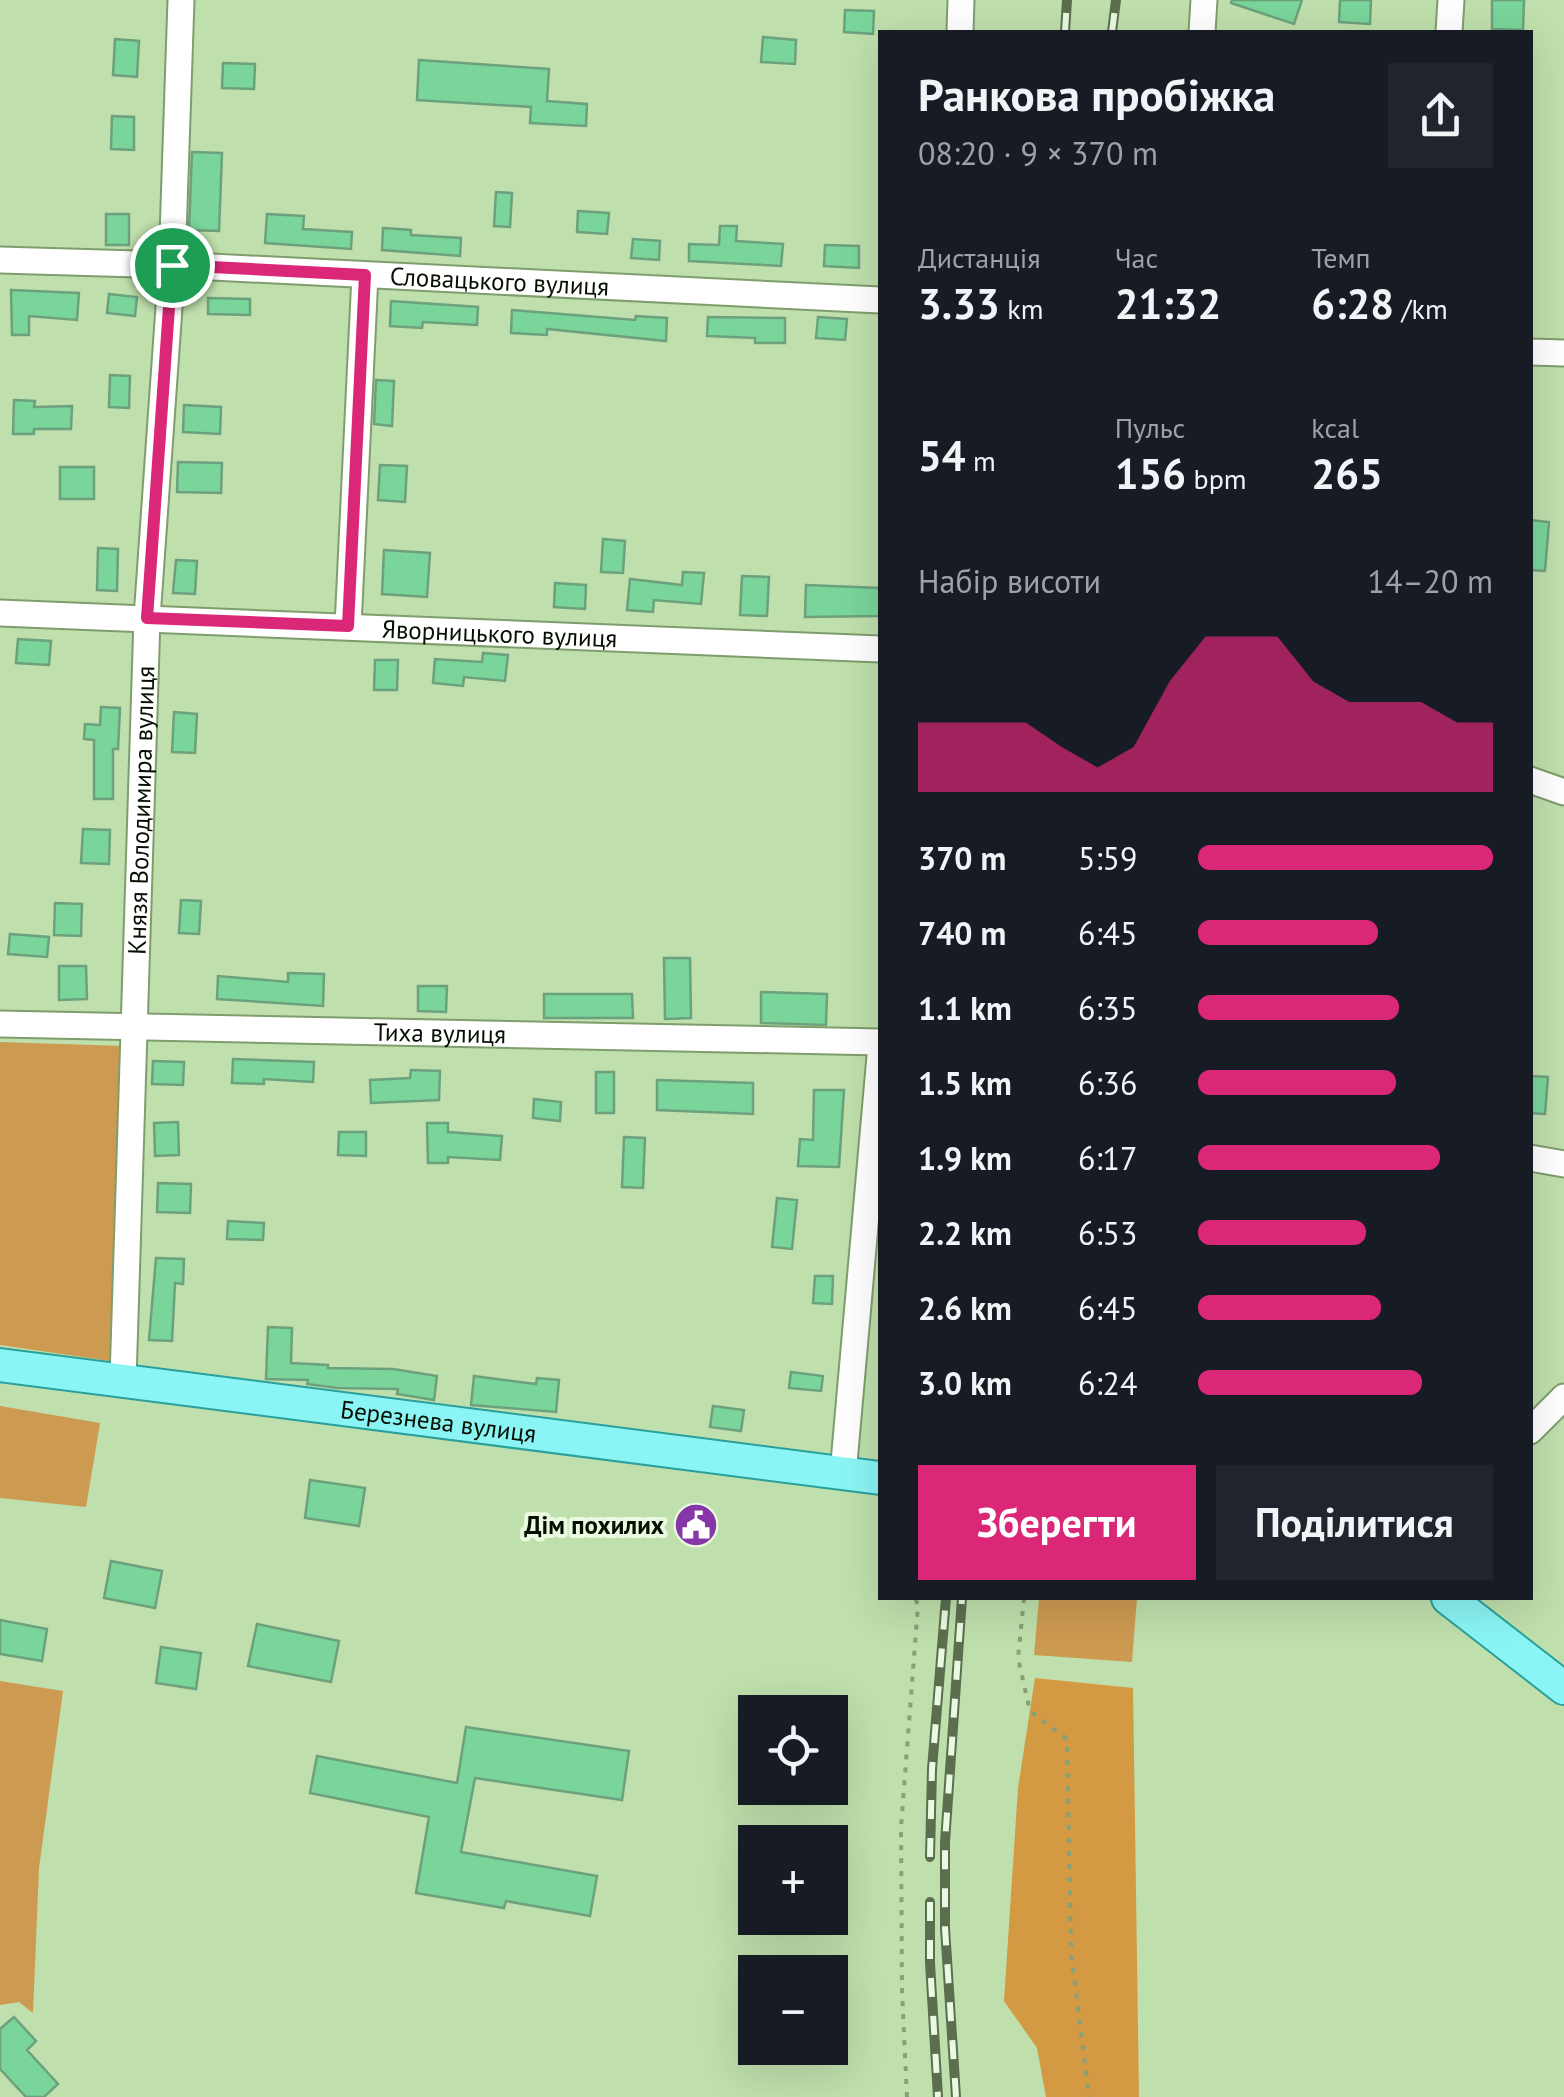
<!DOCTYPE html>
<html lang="uk">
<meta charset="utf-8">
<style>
:root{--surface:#171b24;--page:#20242c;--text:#f1f3f6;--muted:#9ea1a6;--accent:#db2777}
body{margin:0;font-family:"PT Sans",sans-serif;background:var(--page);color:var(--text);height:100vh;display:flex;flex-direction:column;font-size:38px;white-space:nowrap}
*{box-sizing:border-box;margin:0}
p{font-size:32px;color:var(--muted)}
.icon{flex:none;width:55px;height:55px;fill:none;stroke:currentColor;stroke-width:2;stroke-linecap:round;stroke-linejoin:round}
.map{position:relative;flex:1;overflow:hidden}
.drawer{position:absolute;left:878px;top:30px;width:655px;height:1570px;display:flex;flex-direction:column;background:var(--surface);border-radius:0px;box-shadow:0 10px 40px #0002}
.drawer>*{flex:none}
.buttons{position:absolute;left:738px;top:1695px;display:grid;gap:20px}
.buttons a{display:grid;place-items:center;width:110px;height:110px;border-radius:0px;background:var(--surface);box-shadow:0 10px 40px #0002;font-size:50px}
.pin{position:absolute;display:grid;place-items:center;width:85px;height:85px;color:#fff;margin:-42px;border:5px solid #fff;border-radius:50%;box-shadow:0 2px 10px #0007}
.round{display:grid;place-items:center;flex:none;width:105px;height:105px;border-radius:0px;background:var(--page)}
.head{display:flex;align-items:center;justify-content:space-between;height:170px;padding:0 40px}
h1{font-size:45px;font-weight:600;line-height:75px}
.stats{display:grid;grid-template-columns:repeat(3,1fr);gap:15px;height:170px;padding:10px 40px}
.stats div{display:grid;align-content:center}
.stats b{font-size:42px;font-weight:600}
.stats small{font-size:28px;font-weight:400}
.stats p{font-size:28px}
.chart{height:280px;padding:20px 40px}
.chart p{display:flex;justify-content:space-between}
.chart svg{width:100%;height:180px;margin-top:10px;fill:var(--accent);opacity:.7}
.action{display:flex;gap:20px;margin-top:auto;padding:20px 40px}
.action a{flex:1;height:115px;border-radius:0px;background:var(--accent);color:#fff;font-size:40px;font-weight:600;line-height:115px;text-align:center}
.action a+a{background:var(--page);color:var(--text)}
ul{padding:0 40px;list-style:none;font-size:32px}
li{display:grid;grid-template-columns:160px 120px 1fr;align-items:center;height:75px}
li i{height:25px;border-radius:12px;background:var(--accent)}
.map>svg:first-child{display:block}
.green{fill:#cd9a52}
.forest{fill:#d49a43}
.building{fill:#79d59a;stroke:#6da17e;stroke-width:2.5}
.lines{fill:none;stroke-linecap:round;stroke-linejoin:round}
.minor-casing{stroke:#7f9d6d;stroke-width:29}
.major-casing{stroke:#29a09b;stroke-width:36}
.path{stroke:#87a079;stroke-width:4;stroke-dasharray:5 8;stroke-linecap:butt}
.minor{stroke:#fff;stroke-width:25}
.major{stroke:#8af5f4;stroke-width:32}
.rail-casing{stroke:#5b6f50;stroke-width:10}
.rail{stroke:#eafae0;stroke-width:6;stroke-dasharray:19;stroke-linecap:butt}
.route-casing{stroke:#fff;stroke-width:20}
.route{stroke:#db2777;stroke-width:12}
.labels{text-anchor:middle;stroke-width:8;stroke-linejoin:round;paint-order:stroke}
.street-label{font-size:25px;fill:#061002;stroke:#eafae0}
.poi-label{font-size:25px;font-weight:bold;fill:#061002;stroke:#eafae0;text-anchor:end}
</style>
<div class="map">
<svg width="1564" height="2097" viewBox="0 0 1564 2097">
<rect width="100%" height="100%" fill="#bfdfac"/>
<path class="green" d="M0,1042L124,1046L117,1362L0,1345Z
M0,1406L100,1423L86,1507L0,1498Z
M1039,1598H1137L1132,1662L1034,1655Z
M0,1681L63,1691L39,1868L33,2013L19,2002L0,2005Z"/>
<path class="forest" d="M1035,1678L1133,1688L1139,2097H1046L1037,2048L1004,2001L1018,1788Z"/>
<path class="building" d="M1232,0H1302L1294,24L1231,3Z
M1340,0H1371L1370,24L1339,22Z
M1492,0H1524L1523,30L1492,29Z
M845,10L874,11L873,34L844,32Z
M763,37L796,40L795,64L761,62Z
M115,39L139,41L137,77L113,75Z
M419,60L549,69L547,101L587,104L586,126L530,123L531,107L417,100Z
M223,63L255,64L254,89L222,88Z
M112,116L134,117V150L111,149Z
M192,152L222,153L219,231L189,230Z
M496,192L512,193L510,227L494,226Z
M578,211L609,213L607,234L577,232Z
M106,214H129V245H106Z
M267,214L304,216L303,229L352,232L351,249L265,243Z
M720,226H737L736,241L783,244L781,266L689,261V244L719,245Z
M383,228L411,230V235L461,238L460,256L382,250Z
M633,239L660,241L659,260L631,258Z
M825,245L859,246V268L824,266Z
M11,290L79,293L77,320L29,316V335H12Z
M109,294L137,297L135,316L107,313Z
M208,298L250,299V315L208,314Z
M391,301L478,307L477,325L423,322L422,328L390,326Z
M512,310L635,320L636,316L667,318L666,341L547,329V335L511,333Z
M708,317L785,318V343H755V338L707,336Z
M818,317L847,319L845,340L816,338Z
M110,375L130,376L129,408L109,407Z
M376,380L394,381L392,426L374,424Z
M14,400L35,401L34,407L72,406L71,429H34V434H13Z
M184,405L221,407L220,434L183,432Z
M178,462L222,463L221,493L177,492Z
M380,465L407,466L405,502L378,500Z
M60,467H94V499H60Z
M1530,520L1549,522L1545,571L1530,570Z
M603,539L625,541L623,573L601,572Z
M98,548L118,549L117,591L97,590Z
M384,550L430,553L427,597L382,594Z
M176,560L197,561L195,594L173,593Z
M683,572L704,573L701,604L654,600L653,612L627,610L630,579L682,585Z
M742,576L769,577L767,616L740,615Z
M555,583L586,585L585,609L554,607Z
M806,585L880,588V616L805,617Z
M18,639L51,641L49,665L16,663Z
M483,653L508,655L505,681L464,677L463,686L433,683L435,659L482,662Z
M375,660H398L397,690H374Z
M101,707L120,708L118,749H113V799H94V740L84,739L85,724L100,725Z
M174,712L197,714L195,753L172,752Z
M83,829L110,830L109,864L81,863Z
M181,900L201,901L199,934L179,933Z
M55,903L82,904L81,936L54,935Z
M10,934L49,937L47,957L8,954Z
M664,958H690L691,1018L665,1019Z
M59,966H86L87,999L59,1000Z
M288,973L324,974L323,1006L217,999L218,976L288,982Z
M418,986H447L446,1012L418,1011Z
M761,992L827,994L826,1025L761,1023Z
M544,994H632L633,1018H544Z
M233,1059L314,1062L313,1082L264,1079V1084L232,1083Z
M153,1061L184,1062L183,1085L152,1084Z
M411,1070L440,1071L439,1100L371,1103L370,1080L410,1078Z
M596,1072H614V1113H596Z
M1530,1076L1548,1077L1545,1114L1530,1113Z
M657,1080L753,1083V1114L657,1110Z
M814,1090H844L839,1167L798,1166L800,1139L813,1140Z
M534,1099L561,1102L560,1121L533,1118Z
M178,1122L179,1155L155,1156L154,1123Z
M427,1123H448V1132L502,1136L500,1160L448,1157V1163H428Z
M339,1132H366V1156L338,1155Z
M624,1137L645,1138L643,1188L622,1187Z
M158,1183L191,1184L190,1213L157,1212Z
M777,1198L797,1200L792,1249L772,1247Z
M228,1221L264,1223L263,1240L227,1239Z
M156,1258L184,1259L183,1284L175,1283L172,1341L149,1340Z
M815,1276H833L832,1304L813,1303Z
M268,1327L292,1328L291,1363L328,1365V1368L393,1369L437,1376L434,1400L397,1394L398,1389L337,1388L307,1384L308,1380L266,1379Z
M791,1372L823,1376L821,1391L789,1388Z
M474,1376L536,1384L537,1378L559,1380L556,1412L471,1405Z
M713,1406L744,1410L741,1431L710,1427Z
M310,1480L365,1488L359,1526L305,1518Z
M111,1561L162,1571L155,1608L104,1598Z
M0,1620L47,1629L42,1661L0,1654Z
M257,1624L339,1641L331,1682L248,1666Z
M161,1647L201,1653L196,1689L156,1683Z
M466,1727L629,1751L622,1800L475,1778L461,1852L597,1876L590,1916L506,1901L504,1908L416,1893L429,1817L310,1793L317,1756L457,1783Z
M14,2017L36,2041L27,2050L58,2084L44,2097H26L0,2069V2029Z"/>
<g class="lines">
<g class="minor-casing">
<g id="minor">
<path d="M960,32L961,0"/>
<path d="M1202,32L1204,0"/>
<path d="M1449,32L1451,0"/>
<path id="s1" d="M0,260L172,265L880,300"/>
<path d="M1530,352L1564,353"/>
<path id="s2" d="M0,613L880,649"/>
<path d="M348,626L365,275"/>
<path d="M1530,780L1564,792"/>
<path id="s3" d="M0,1024L880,1042"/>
<path d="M1530,1158L1564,1164"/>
<path id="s4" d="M123,1380L147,618L172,265L181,0"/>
<path d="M1530,1431L1564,1397"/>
<path d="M843,1474L880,1056"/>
</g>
</g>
<g class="major-casing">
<g id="major">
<path id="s5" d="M0,1365L880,1478"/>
<path d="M1448,1598L1564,1688"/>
</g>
</g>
<path class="path" d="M1024,1598L1018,1658L1030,1711L1067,1739L1071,1952L1089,2097
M907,2097L902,1991L901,1827L918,1605L915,1598"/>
<use href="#minor" class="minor"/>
<use href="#major" class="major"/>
<g class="rail-casing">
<path id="rail" d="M1065,32L1067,0
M1112,32L1116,0
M930,1857L932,1769L946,1598
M930,1902V1963L938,2097
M956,2097L945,1928V1842L962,1598"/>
</g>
<use href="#rail" class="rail"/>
</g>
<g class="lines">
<g class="route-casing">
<path id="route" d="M172,265L365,275L348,626L147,618Z"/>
</g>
<use href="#route" class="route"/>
</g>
<defs>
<g id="civic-disc" transform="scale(2.25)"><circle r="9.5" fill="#8636a7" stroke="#eafae0"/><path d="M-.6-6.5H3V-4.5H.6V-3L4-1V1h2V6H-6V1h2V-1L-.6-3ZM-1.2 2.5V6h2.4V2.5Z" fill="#fff"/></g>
</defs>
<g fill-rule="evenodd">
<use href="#civic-disc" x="696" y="1525"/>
</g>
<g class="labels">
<g class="street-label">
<text dy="9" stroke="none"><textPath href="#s1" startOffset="500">Словацького вулиця</textPath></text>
<text dy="9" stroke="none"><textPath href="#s2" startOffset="500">Яворницького вулиця</textPath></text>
<text dy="9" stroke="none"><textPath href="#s4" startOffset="570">Князя Володимира вулиця</textPath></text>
<text dy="9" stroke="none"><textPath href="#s3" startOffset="440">Тиха вулиця</textPath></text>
<text dy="9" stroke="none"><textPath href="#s5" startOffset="442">Березнева вулиця</textPath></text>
</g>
<g class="poi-label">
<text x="664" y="1534">Дiм похилих</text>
</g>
</g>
</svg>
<div class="buttons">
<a><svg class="icon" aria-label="locate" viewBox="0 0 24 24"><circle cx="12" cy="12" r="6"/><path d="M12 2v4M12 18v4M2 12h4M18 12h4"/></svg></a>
<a>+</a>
<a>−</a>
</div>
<div class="pin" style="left:172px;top:265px;background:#1e9e55"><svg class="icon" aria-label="arrive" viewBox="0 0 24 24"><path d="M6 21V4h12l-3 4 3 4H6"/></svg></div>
<section class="drawer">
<div class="head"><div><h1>Ранкова пробіжка</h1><p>08:20 · 9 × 370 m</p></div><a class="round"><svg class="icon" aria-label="share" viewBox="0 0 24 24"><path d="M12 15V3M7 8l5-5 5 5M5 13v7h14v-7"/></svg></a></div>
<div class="stats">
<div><p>Дистанція</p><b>3.33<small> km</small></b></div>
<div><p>Час</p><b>21:32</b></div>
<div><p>Темп</p><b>6:28<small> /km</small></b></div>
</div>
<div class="stats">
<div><b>54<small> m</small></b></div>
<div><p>Пульс</p><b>156<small> bpm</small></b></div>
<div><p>kcal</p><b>265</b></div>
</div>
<div class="chart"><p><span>Набір висоти</span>14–20 m</p>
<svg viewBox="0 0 160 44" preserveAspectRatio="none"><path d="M0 44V27L10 27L20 27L30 27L40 33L50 38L60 33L70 17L80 6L90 6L100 6L110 17L120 22L130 22L140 22L150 27L160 27V44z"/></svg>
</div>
<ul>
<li><b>370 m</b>5:59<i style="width:100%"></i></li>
<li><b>740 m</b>6:45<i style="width:61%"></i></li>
<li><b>1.1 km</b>6:35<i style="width:68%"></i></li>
<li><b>1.5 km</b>6:36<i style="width:67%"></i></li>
<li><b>1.9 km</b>6:17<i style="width:82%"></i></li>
<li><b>2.2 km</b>6:53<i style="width:57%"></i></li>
<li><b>2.6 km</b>6:45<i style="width:62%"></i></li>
<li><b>3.0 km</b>6:24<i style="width:76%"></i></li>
</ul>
<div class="action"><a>Зберегти</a><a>Поділитися</a></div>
</section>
</div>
